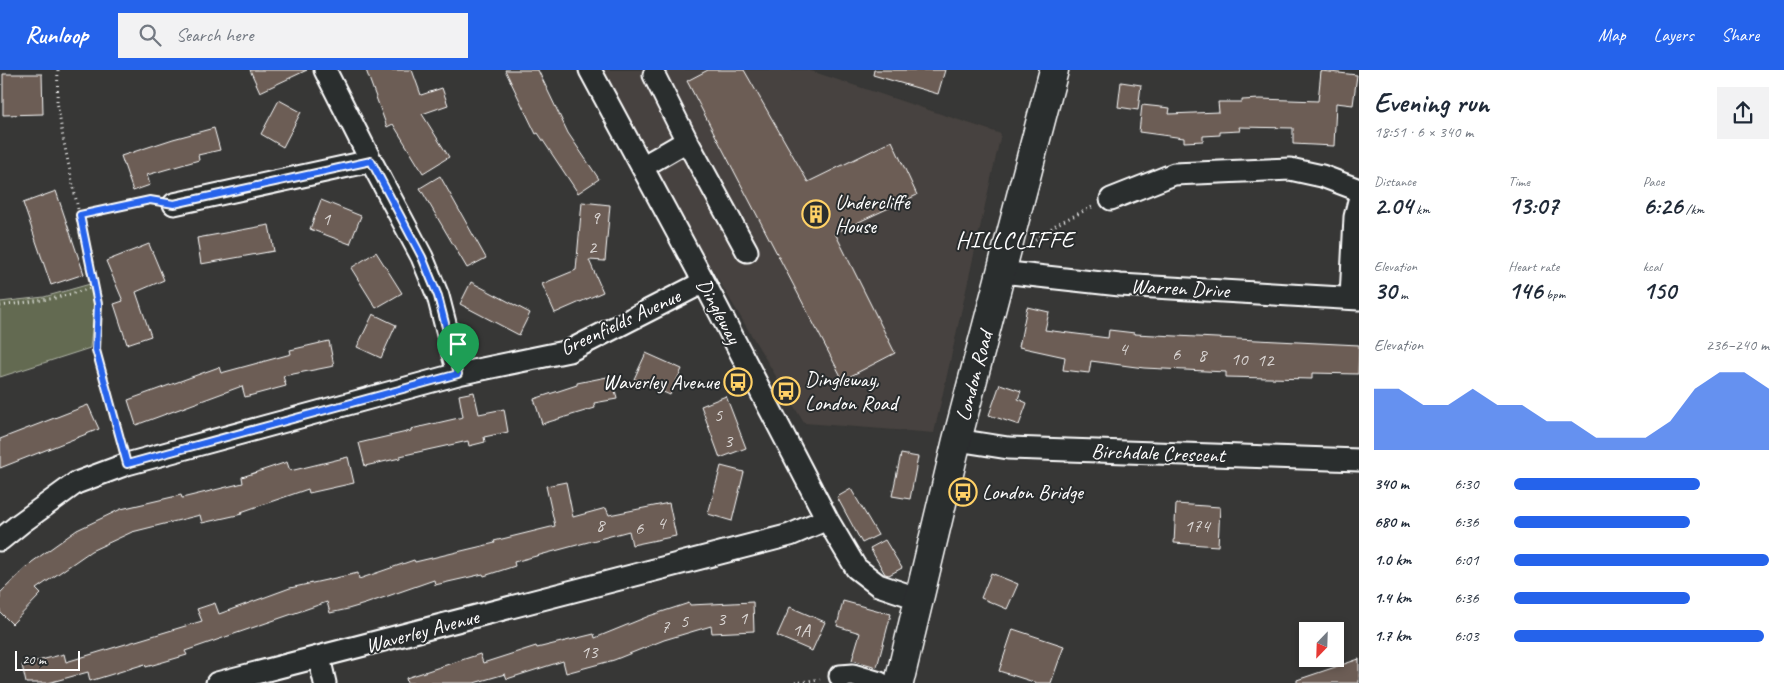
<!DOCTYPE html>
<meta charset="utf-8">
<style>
:root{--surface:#fff;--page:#f2f2f3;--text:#1f2937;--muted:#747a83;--accent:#2563eb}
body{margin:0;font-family:Caveat,sans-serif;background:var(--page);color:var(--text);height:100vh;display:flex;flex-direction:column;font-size:19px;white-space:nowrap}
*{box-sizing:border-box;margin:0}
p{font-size:16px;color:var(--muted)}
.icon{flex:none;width:28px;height:28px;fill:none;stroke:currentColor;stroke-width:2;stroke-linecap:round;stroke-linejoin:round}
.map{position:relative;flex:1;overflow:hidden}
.panel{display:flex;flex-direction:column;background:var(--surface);width:425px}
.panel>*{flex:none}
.needle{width:32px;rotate:203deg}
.controls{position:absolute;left:1299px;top:552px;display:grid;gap:10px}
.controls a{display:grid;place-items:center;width:45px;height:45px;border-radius:0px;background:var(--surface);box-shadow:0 2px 8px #0003;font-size:25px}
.scale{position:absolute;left:15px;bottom:12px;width:65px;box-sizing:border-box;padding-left:5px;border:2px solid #fff;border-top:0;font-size:14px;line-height:18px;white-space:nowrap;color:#fff;-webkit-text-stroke:4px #2a2d2e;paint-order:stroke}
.pin{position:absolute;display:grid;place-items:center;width:42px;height:42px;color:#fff;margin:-51px -21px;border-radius:50% 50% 50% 0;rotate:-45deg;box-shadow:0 0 5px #0007}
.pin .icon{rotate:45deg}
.round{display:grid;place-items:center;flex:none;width:52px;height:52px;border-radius:0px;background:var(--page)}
.headline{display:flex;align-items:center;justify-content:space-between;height:85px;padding:0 15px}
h1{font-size:28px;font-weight:700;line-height:38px}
.metrics{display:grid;grid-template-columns:repeat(3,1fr);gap:8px;height:85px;padding:5px 15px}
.metrics div{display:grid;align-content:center}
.metrics b{font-size:25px;font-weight:700}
.metrics small{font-size:14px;font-weight:400}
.metrics p{font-size:14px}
.chart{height:140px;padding:10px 15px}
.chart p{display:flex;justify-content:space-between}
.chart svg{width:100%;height:90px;margin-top:5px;fill:var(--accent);opacity:.7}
ul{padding:0 15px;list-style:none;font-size:16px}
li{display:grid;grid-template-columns:80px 60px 1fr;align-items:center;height:38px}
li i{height:12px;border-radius:6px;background:var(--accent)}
header{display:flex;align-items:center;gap:30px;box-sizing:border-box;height:70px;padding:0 25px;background:var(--accent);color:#fff}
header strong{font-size:24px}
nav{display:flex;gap:28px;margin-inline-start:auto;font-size:18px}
.search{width:350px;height:45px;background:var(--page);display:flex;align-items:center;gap:12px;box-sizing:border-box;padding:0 18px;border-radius:0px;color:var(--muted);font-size:19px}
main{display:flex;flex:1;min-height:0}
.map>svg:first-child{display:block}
.built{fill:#47423f}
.green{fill:#636b51;stroke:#b1b5a8}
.building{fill:#6c5d54;stroke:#fff}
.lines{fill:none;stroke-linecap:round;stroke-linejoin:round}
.minor-casing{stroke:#fff;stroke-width:25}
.highway-casing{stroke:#fff;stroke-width:31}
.path{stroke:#fff;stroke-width:3;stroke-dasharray:1 4;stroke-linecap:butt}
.minor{stroke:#2a2d2e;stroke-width:21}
.highway{stroke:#2a2d2e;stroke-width:28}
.route-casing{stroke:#fff;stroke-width:10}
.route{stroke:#2563eb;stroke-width:6}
.labels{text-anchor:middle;stroke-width:4;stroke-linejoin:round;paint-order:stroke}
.number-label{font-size:19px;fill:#dad6d4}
.poi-label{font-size:21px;fill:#fff;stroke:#2a2d2e;text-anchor:start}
.street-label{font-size:21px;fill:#fff;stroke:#2a2d2e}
.quarter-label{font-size:24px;letter-spacing:1px;fill:#fff;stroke:#2a2d2e}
</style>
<header>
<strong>Runloop</strong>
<div class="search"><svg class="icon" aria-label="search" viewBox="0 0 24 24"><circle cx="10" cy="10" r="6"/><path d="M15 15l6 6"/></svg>Search here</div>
<nav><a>Map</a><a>Layers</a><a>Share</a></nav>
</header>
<main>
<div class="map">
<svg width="1359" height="613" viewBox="0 0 1359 613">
<rect width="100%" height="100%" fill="#373736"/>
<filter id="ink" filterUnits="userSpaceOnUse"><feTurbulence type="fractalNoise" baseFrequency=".02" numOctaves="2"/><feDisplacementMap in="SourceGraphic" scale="10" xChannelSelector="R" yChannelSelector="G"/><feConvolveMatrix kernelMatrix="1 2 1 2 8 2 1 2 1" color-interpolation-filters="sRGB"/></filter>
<g filter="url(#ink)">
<path class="built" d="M598,0H808L1001,64L934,363L804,353L621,47Z"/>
<path class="green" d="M90,214L95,234L90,278L0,307V232L44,227Z"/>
<path class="building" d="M250,0H307L260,22Z
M366,0H412L421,25L442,18L448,35L422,44L449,87L423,103L393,54L387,57Z
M505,0H538L568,63L599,109L578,123L538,63L536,64Z
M708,0H744L808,112L892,71L917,125L835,163L895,283L843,310L687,11Z
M874,0H945L938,24L873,5Z
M1321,1L1357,5L1353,35L1336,33L1334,76L1293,74V58L1239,57L1240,61L1220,62V65L1203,66V71L1184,72V68L1139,62L1142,35L1170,38L1169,44L1219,42L1218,32H1242V30L1260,29L1318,31Z
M3,4H42L43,44L3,45Z
M1121,12L1141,15L1138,40L1118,37Z
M279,30L301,42L283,77L261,64Z
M214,58L220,80L198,85L199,90L147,105L150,115L133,121L121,86L173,69Z
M440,106L486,188L467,198L420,118Z
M56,121L84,204L51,215L23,133Z
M321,130L361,146L350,174L310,159Z
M582,132L610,135L605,191L589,190L603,222L555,243L542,214L576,200Z
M269,155L274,181L201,194L197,168Z
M149,174L164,210L136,222L151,266L127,274L114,234L123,231L106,191Z
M376,182L402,223L376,238L351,198Z
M471,212L530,243L519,265L460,234Z
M1027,237L1049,242L1045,260L1108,268L1109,260L1135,263V264L1359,275L1358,304L1312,303V309L1226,307V302L1144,298L1091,291L1089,303L1063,300L1065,287L1019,277Z
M373,244L396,255L381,288L357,277Z
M329,271L334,296L283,306L286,316L245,327L242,316L136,355L128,330L219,297L221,303L291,284L290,280Z
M646,283L682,299L670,325L634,309Z
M612,306L617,329L594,333L595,338L542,354L534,329L577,315V313Z
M1000,314L1021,321L1018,329L1027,333L1019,355L989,345Z
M474,322L479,344L504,339L508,362L484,367L485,372L469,376L468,371L400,386V388L365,396L359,373L411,361V359L463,347L459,325Z
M726,326L746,378L720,388L701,336Z
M88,335L99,359L0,398V369Z
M901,384L918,387L910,429L892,426Z
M348,387L354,413L309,423L308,419L241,442L242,444L202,453L200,445L132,462L91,481L36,519L41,524L12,554L0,542V523L32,492L77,460L121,439L181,425L182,428L243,413L242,407L287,392L290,401Z
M721,396L744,402L732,451L708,444Z
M566,412L573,447L606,438L609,445L669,433L676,466L632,475L629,461L514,492L515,496L484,506L483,504L435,515L434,510L365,534L348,539L330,543L327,532L185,581L187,585L146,597L145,594L90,611L88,602L48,613H26L22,595L64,584L66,592L202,551L197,539L215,533L219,544L290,518L358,503L359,509L414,490L415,492L495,473L494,471L555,456L546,416Z
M851,419L878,465L862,473L837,427Z
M1176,434L1220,437L1218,476L1174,473Z
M885,470L902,498L889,505L885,504L870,478Z
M991,503L1018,514L1007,539L981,528Z
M843,531L891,544L877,597L852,590L860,563L837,556Z
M753,532L754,561L712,563L711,556L664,570L614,590L566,603L563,591L507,609L505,604L474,613H407L406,608L480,584L483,593L536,576L537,578L594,564L595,568L649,546L689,533L690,535Z
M790,537L825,552L812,581L777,566Z
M1013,559L1064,576L1051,613H1037L999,601Z
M1359,589V613H1297V610Z"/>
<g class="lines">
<g class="minor-casing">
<path id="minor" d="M325,0L371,91L422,187L438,226L458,304
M590,0L704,212L827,449L856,498L878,515L920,529
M654,5L687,71L747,181
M642,97L687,71
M1111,129L1174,104L1290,99L1322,106L1359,120
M174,134L371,91
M1001,202L1120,215L1359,229
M1351,228L1355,147L1359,131
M957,370L1008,378L1359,390
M0,470L21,453L76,413L127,394L458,304L569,281L704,212
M319,587L325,613
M840,606L853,605L880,613
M217,613L790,465L827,449"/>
</g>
<g class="highway-casing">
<path id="highway" d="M899,613L957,370L1054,0"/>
</g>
<path class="path" d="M58,0L57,31L63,68L98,234L96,280L122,374
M80,145L153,131
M1035,170L1057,154L1092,137
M0,236L56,228L95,217
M795,613L820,609"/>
<use href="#minor" class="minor"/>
<use href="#highway" class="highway"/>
</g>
</g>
<g class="lines" filter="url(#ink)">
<g class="route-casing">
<path id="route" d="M371,91L422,187L438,226L458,304L127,394L96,280L98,234L80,145L150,130L174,134Z"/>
</g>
<use href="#route" class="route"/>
</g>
<defs>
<g id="building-ring" transform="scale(1.4375)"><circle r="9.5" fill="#2a2d2e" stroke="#ffd166" stroke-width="1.5"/><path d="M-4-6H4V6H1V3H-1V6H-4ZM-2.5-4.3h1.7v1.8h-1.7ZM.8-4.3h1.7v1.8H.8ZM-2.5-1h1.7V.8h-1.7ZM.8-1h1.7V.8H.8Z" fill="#ffd166"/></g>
<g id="bus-ring" transform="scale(1.4375)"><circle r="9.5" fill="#2a2d2e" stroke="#ffd166" stroke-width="1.5"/><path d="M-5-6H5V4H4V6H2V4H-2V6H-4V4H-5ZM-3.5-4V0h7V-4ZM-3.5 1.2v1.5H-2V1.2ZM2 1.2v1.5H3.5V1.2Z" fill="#ffd166"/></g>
</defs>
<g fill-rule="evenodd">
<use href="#building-ring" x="816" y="144"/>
<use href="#bus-ring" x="738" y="312"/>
<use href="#bus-ring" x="786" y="321"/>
<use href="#bus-ring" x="963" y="422"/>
</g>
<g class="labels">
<g class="number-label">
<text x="595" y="154">9</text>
<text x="326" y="155">1</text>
<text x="592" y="183">2</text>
<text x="1123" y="285">4</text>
<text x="1176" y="290">6</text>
<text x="1202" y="291">8</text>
<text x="1239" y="295">10</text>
<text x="1265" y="296">12</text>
<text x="718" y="351">5</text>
<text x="728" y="377">3</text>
<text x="661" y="459">4</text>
<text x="600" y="461">8</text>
<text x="1197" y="462">174</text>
<text x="639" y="464">6</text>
<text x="743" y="554">1</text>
<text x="721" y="555">3</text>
<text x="684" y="557">5</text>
<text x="665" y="563">7</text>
<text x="801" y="566">1A</text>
<text x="589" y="588">13</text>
</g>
<g class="poi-label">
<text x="835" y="139">Undercliffe<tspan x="835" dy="24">House</tspan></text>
<text x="805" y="316">Dingleway,<tspan x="805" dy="24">London Road</tspan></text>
<text x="719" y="319" text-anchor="end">Waverley Avenue</text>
<text x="982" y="429">London Bridge</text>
</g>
<g class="street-label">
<text transform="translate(1180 218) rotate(3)" y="7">Warren Drive</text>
<text transform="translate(719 241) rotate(62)" y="7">Dingleway</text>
<text transform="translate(620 252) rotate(-25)" y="7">Greenfields Avenue</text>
<text transform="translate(974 306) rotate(-75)" y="7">London Road</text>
<text transform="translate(1158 383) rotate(2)" y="7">Birchdale Crescent</text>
<text transform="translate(422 561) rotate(-15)" y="7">Waverley Avenue</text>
</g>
<g class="quarter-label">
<text x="1015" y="178">HILLCLIFFE</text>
</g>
</g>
</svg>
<div class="controls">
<a><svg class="needle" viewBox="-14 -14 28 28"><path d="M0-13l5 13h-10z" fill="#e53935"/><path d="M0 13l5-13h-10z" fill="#747a83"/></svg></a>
</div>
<div class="scale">20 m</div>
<div class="pin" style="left:458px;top:304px;background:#1e9e55"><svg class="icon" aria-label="arrive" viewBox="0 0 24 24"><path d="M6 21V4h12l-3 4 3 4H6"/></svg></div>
</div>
<section class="panel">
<div class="headline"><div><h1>Evening run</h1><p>18:51 · 6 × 340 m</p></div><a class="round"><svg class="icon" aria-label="share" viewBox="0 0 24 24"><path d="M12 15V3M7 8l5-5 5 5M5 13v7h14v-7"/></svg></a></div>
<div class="metrics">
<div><p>Distance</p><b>2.04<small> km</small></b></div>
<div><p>Time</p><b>13:07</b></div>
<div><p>Pace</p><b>6:26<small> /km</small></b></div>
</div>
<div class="metrics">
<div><p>Elevation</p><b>30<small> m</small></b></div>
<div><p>Heart rate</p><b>146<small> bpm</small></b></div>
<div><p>kcal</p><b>150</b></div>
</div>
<div class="chart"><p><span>Elevation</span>236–240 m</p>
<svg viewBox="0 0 160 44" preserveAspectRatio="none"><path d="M0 44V14L10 14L20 22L30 22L40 14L50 22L60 22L70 30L80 30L90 38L100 38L110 38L120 30L130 14L140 6L150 6L160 14V44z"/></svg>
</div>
<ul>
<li><b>340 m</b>6:30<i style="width:73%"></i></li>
<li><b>680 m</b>6:36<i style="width:69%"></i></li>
<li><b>1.0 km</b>6:01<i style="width:100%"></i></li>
<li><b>1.4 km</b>6:36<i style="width:69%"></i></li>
<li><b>1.7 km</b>6:03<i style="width:98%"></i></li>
</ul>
</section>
</main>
